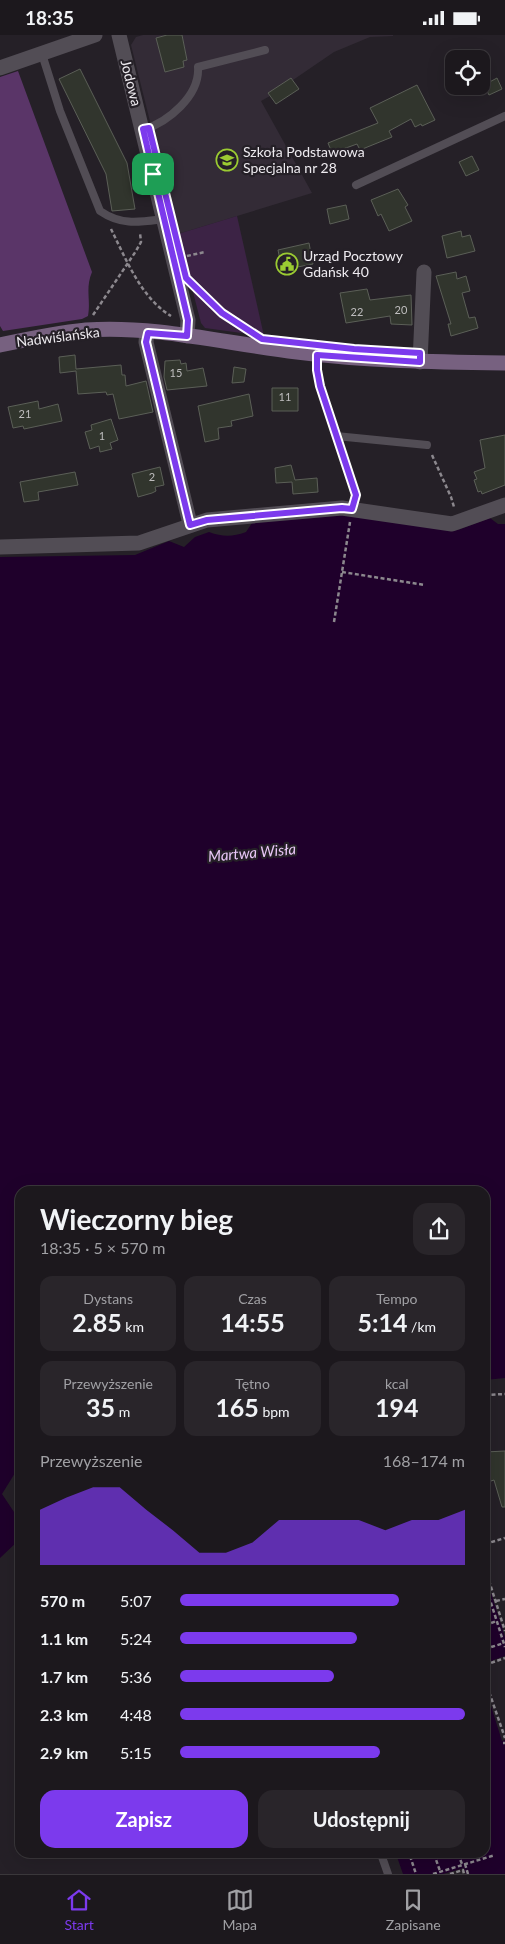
<!DOCTYPE html>
<html lang="pl">
<meta charset="utf-8">
<style>
:root{--surface:#1c181d;--page:#29252a;--text:#f1f3f6;--muted:#a0a0a4;--line:#3a373b;--accent:#7c3aed}
body{margin:0;font-family:Lato,sans-serif;background:var(--page);color:var(--text);height:100vh;display:flex;flex-direction:column;font-size:19px;white-space:nowrap}
*{box-sizing:border-box;margin:0}
p{font-size:16px;color:var(--muted)}
.icon{flex:none;width:28px;height:28px;fill:none;stroke:currentColor;stroke-width:2;stroke-linecap:round;stroke-linejoin:round}
.map{position:relative;flex:1;overflow:hidden}
.details{position:absolute;left:15px;top:1151px;width:475px;height:672px;display:flex;flex-direction:column;background:var(--surface);border-radius:15px;box-shadow:0 5px 20px #0002,0 0 0 1px var(--line)}
.details>*{flex:none}
.fabs{position:absolute;left:445px;top:15px;display:grid;gap:10px}
.fabs a{display:grid;place-items:center;width:45px;height:45px;border-radius:10px;background:var(--surface);box-shadow:0 5px 20px #0002,0 0 0 1px var(--line);font-size:25px}
.pin{position:absolute;display:grid;place-items:center;width:42px;height:42px;color:#fff;margin:-21px;border-radius:10px;box-shadow:0 2px 8px #0006}
.round{display:grid;place-items:center;flex:none;width:52px;height:52px;border-radius:15px;background:var(--page)}
.overview{display:flex;align-items:center;justify-content:space-between;height:85px;padding:0 25px}
h1{font-size:28px;font-weight:700;line-height:38px}
.stats{display:grid;grid-template-columns:repeat(3,1fr);gap:8px;height:85px;padding:5px 25px}
.stats div{display:grid;align-content:center;border-radius:12px;background:var(--page);text-align:center}
.stats b{font-size:25px;font-weight:700}
.stats small{font-size:14px;font-weight:400}
.stats p{font-size:14px}
.chart{height:140px;padding:10px 25px}
.chart p{display:flex;justify-content:space-between}
.chart svg{width:100%;height:90px;margin-top:5px;fill:var(--accent);opacity:.7}
.primary-button{display:flex;gap:10px;margin-top:auto;padding:10px 25px}
.primary-button a{flex:1;height:58px;border-radius:15px;background:var(--accent);color:#fff;font-size:20px;font-weight:700;line-height:58px;text-align:center}
.primary-button a+a{background:var(--page);color:var(--text)}
ul{padding:0 25px;list-style:none;font-size:16px}
li{display:grid;grid-template-columns:80px 60px 1fr;align-items:center;height:38px}
li i{height:12px;border-radius:6px;background:var(--accent)}
.status{display:flex;justify-content:space-between;align-items:center;height:35px;padding:0 25px;background:var(--surface);direction:ltr}
.status svg{height:14px;fill:currentColor}
.dock{display:flex;justify-content:space-around;align-items:center;height:70px;border-top:1px solid var(--line);background:var(--surface);font-size:14px;color:var(--muted)}
.dock a{display:grid;justify-items:center;gap:2px}
.dock .active{color:var(--accent)}
.map>svg:first-child{display:block}
.built{fill:#332b36}
.green{fill:#3c2345}
.forest{fill:#5a3568}
.water{fill:#1f002b}
.building{fill:#31352d;stroke:#5b5f57}
.lines{fill:none;stroke-linecap:round;stroke-linejoin:round}
.path{stroke:#8c888e;stroke-width:2.5;stroke-dasharray:4 2.5;stroke-linecap:butt}
.lane{stroke:#524d55;stroke-width:8}
.street{stroke:#524d55;stroke-width:15}
.secondary{stroke:#776180;stroke-width:15}
.route-casing{stroke:#fff;stroke-width:10}
.route{stroke:#7c3aed;stroke-width:6}
.labels{text-anchor:middle;stroke-width:4.5;stroke-linejoin:round;paint-order:stroke}
.number-label{font-size:11px;fill:#bebdbe}
.street-label{font-size:14px;fill:#edeaef;stroke:#252027}
.poi-label{font-size:14px;fill:#edeaef;stroke:#252027;text-anchor:start}
.water-label{font-size:15px;font-style:italic;fill:#e9c7f7;stroke:#252027}
</style>
<div class="status"><b>18:35</b><svg viewBox="0 0 49 12"><path d="M0 12V9h3v3zM5 12V6h3v6zM10 12V3h3v9zM15 12V0h3v12zM26 1h20v11H26zM47 4h2v5h-2z"/></svg></div>
<div class="map">
<svg width="505" height="1839" viewBox="0 0 505 1839">
<rect width="100%" height="100%" fill="#252027"/>
<path class="built" d="M143,0H393V1L370,2L334,17L293,45L291,43L269,58L270,61L261,66L312,158L178,199L131,10L136,2Z"/>
<path class="green" d="M237,181L264,301L205,293L201,288L178,199Z"/>
<path class="forest" d="M18,36L92,237C85,254 91,264 88,281L82,284L3,296L0,291V42Z"/>
<path class="water" d="M341,478L458,495L490,483L498,489H505V1343L485,1345V1156H20V1430L2,1459L20,1486V1504L0,1523V522L135,520L169,506L184,512L195,502L209,497C223,502 232,502 246,497L252,488Z
M485,1539L505,1602V1621L485,1628Z
M485,1652L502,1706L505,1705V1839H466L464,1833L443,1839H403L396,1819H485Z"/>
<path class="building" d="M167,0H182L187,25L183,26L184,32L165,37L156,3Z
M80,34L127,128L135,174L112,176L106,139L59,44Z
M291,43L299,54L276,69L268,58Z
M497,43L502,54L489,60L484,50Z
M417,50L435,85L422,91L421,89L415,92L411,84L389,96L392,102L360,115L357,109L332,118L328,108L378,88L370,73Z
M472,121L479,135L466,141L459,127Z
M398,154L408,170L405,172L412,186L389,196L381,179L378,181L371,165Z
M346,170L349,184L330,189L327,174Z
M461,196L462,202L470,200L475,216L447,223L442,201Z
M309,208L313,229L282,235L278,215Z
M456,237L457,244L466,241L470,256L462,258L469,283L475,282L478,293L451,301L448,289H451L436,241Z
M367,254L370,265L411,260L412,290L391,289L390,281L346,288L340,258Z
M75,320L76,334L121,330L122,340H125L126,351L146,346L153,377L119,384L113,359L107,360L106,357L78,359L76,336L60,338L59,322Z
M180,325L181,329L186,328L187,336L203,333L207,351L167,355L164,342L165,326Z
M234,332L246,334L244,347L232,348Z
M272,353H298V376H272Z
M249,359L253,381L231,386L232,391L218,393L219,404L205,407L198,371Z
M38,366L39,374L58,369L62,386L24,394L23,391L13,393L8,372Z
M111,384L118,405L110,408L112,414L100,417L99,411L90,414L85,397L92,395L91,390Z
M505,400V450L482,459L481,456L478,457L474,445L477,444L474,437L485,433L480,405Z
M291,430L295,445L317,443L318,457L293,459L292,447L276,448L275,433Z
M160,432L164,450L155,452L156,456L152,458L138,462L132,439Z
M75,437L78,450L38,457L39,465L24,467L20,447Z
M505,1416V1472H502L494,1445L488,1447L485,1438V1417Z"/>
<g class="lines">
<path class="path" d="M111,194C126,224 141,263 171,281
M187,221L205,217
M196,250L222,278L246,294
M93,280L136,216L141,207L140,198
M340,413L356,460
M432,420L451,462L454,472
M342,537L425,550
M334,587L350,487
M485,1360L505,1359
M485,1509L505,1503
M485,1533L505,1596
M485,1549L505,1612
M496,1566L505,1564
M485,1590L497,1586
M485,1614L504,1608
M485,1630L505,1623
M485,1645L505,1703
M503,1708H505
M434,1819L440,1836
M458,1819L462,1829
M410,1821L416,1839
M465,1829L468,1839
M433,1839L495,1820
M450,1839L463,1835L464,1839"/>
<path class="lane" d="M42,19L60,76L100,176C122,191 140,187 164,184
M143,95C168,87 200,61 198,32L265,15
M356,150L505,81
M317,320C316,348 328,374 336,401L427,410
M381,1819L388,1839"/>
<path class="street" d="M119,0L188,285L187,301
M0,33L95,0
M147,297L146,307L190,489
M420,327L424,237
M0,512L139,508L207,485L342,473L452,489L505,470"/>
<path class="secondary" d="M0,310C28,304 57,298 86,295C156,290 228,309 297,317C366,326 435,327 505,328"/>
</g>
<g class="lines">
<g class="route-casing">
<path id="route" d="M149,93L186,243L222,278L262,304L354,314L420,318V327L317,320V335L320,351L356,460L352,474L342,473L207,485L190,490L146,307L148,298L187,301L188,285L143,94Z"/>
</g>
<use href="#route" class="route"/>
</g>
<defs>
<g id="school-ring" transform="scale(1.125)"><circle r="9.5" fill="#252027" stroke="#9bcb32" stroke-width="1.5"/><path d="M0-5L7-2L0 1L-7-2ZM-4 1L0 2.5L4 1V4Q0 6-4 4Z" fill="#9bcb32"/></g>
<g id="civic-ring" transform="scale(1.125)"><circle r="9.5" fill="#252027" stroke="#9bcb32" stroke-width="1.5"/><path d="M-.6-6.5H3V-4.5H.6V-3L4-1V1h2V6H-6V1h2V-1L-.6-3ZM-1.2 2.5V6h2.4V2.5Z" fill="#9bcb32"/></g>
</defs>
<g fill-rule="evenodd">
<use href="#school-ring" x="227" y="125"/>
<use href="#civic-ring" x="287" y="229"/>
</g>
<g class="labels">
<g class="number-label">
<text x="401" y="279">20</text>
<text x="357" y="281">22</text>
<text x="176" y="342">15</text>
<text x="285" y="366">11</text>
<text x="25" y="383">21</text>
<text x="102" y="405">1</text>
<text x="152" y="446">2</text>
</g>
<g class="street-label">
<text transform="translate(131 48) rotate(76)" y="5">Jodowa</text>
<text transform="translate(58 302) rotate(-7)" y="5">Nadwiślańska</text>
</g>
<g class="poi-label">
<text x="243" y="122">Szkoła Podstawowa<tspan x="243" dy="16">Specjalna nr 28</tspan></text>
<text x="303" y="226">Urząd Pocztowy<tspan x="303" dy="16">Gdańsk 40</tspan></text>
</g>
<g class="water-label">
<text transform="translate(252 818) rotate(-5)" y="5">Martwa Wisła</text>
</g>
</g>
</svg>
<div class="fabs">
<a><svg class="icon" aria-label="locate" viewBox="0 0 24 24"><circle cx="12" cy="12" r="6"/><path d="M12 2v4M12 18v4M2 12h4M18 12h4"/></svg></a>
</div>
<div class="pin" style="left:153px;top:139px;background:#1e9e55"><svg class="icon" aria-label="arrive" viewBox="0 0 24 24"><path d="M6 21V4h12l-3 4 3 4H6"/></svg></div>
<section class="details">
<div class="overview"><div><h1>Wieczorny bieg</h1><p>18:35 · 5 × 570 m</p></div><a class="round"><svg class="icon" aria-label="share" viewBox="0 0 24 24"><path d="M12 15V3M7 8l5-5 5 5M5 13v7h14v-7"/></svg></a></div>
<div class="stats">
<div><p>Dystans</p><b>2.85<small> km</small></b></div>
<div><p>Czas</p><b>14:55</b></div>
<div><p>Tempo</p><b>5:14<small> /km</small></b></div>
</div>
<div class="stats">
<div><p>Przewyższenie</p><b>35<small> m</small></b></div>
<div><p>Tętno</p><b>165<small> bpm</small></b></div>
<div><p>kcal</p><b>194</b></div>
</div>
<div class="chart"><p><span>Przewyższenie</span>168–174 m</p>
<svg viewBox="0 0 160 44" preserveAspectRatio="none"><path d="M0 44V17L10 11L20 6L30 6L40 17L50 27L60 38L70 38L80 33L90 22L100 22L110 22L120 22L130 27L140 22L150 22L160 17V44z"/></svg>
</div>
<ul>
<li><b>570 m</b>5:07<i style="width:77%"></i></li>
<li><b>1.1 km</b>5:24<i style="width:62%"></i></li>
<li><b>1.7 km</b>5:36<i style="width:54%"></i></li>
<li><b>2.3 km</b>4:48<i style="width:100%"></i></li>
<li><b>2.9 km</b>5:15<i style="width:70%"></i></li>
</ul>
<div class="primary-button"><a>Zapisz</a><a>Udostępnij</a></div>
</section>
</div>
<nav class="dock">
<a class="active"><svg class="icon" aria-label="home" viewBox="0 0 24 24"><path d="M3 11l9-7 9 7M6 9v11h12V9"/></svg>Start</a>
<a><svg class="icon" aria-label="map" viewBox="0 0 24 24"><path d="M3 6l6-2 6 2 6-2v14l-6 2-6-2-6 2zM9 4v14M15 6v14"/></svg>Mapa</a>
<a><svg class="icon" aria-label="saved" viewBox="0 0 24 24"><path d="M7 4h10v16l-5-4-5 4z"/></svg>Zapisane</a>
</nav>
